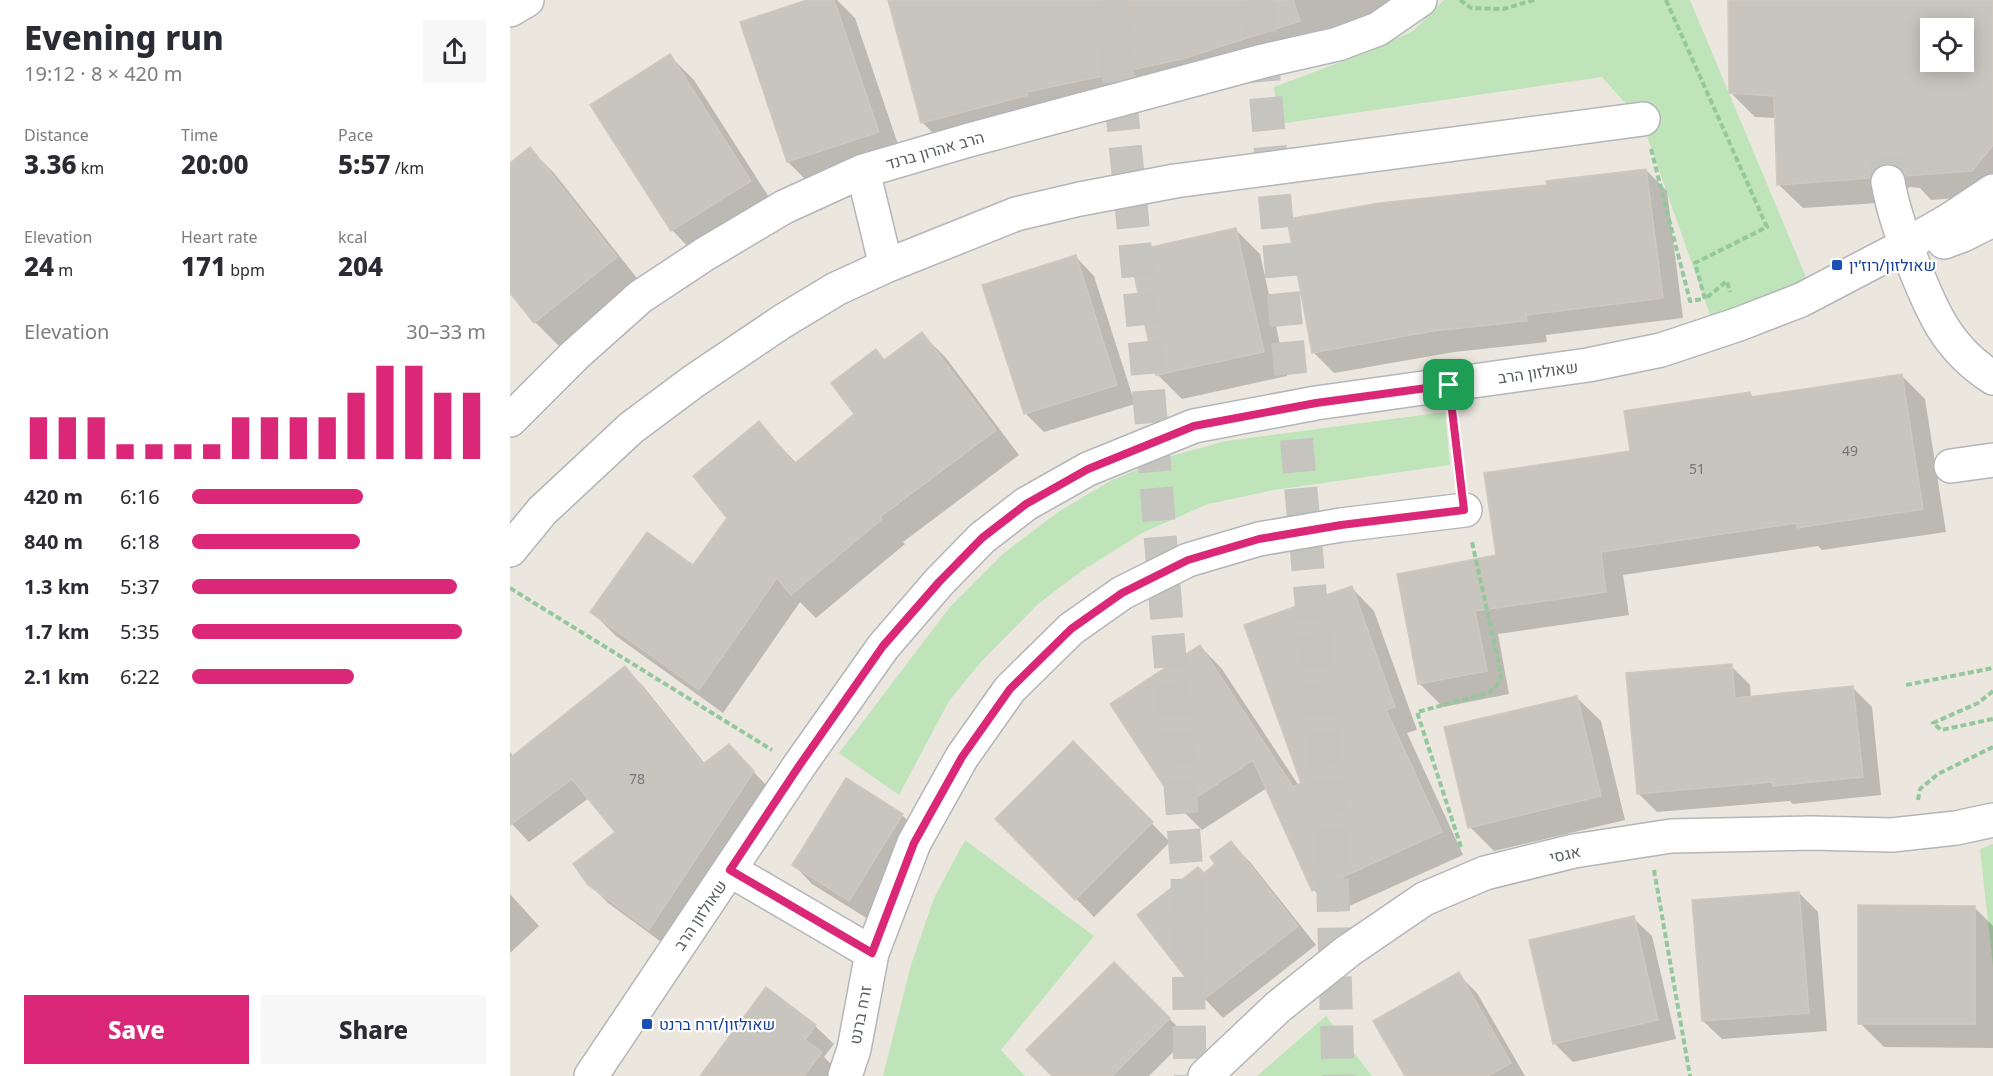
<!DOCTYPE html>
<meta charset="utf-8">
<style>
:root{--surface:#fff;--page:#f7f7f7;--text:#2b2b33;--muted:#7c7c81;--accent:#db2777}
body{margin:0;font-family:"Noto Sans",Heebo,sans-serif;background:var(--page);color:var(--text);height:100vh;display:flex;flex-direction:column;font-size:22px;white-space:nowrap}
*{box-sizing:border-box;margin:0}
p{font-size:20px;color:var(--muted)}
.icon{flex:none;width:33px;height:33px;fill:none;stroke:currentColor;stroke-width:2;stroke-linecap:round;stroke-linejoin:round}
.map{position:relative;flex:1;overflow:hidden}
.side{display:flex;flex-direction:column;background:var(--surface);width:510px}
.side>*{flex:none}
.buttons{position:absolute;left:1410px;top:18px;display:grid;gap:12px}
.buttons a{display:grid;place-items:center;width:54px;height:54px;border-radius:0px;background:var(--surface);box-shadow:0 3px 15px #0003;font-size:30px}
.pin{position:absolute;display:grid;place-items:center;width:51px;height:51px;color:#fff;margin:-26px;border-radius:12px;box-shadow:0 3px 9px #0006}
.round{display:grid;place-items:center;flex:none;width:63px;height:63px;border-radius:0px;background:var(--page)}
.overview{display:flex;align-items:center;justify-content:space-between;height:102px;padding:0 24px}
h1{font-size:33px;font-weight:800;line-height:45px}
.figures{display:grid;grid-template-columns:repeat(3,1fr);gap:9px;height:102px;padding:6px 24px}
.figures div{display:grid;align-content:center}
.figures b{font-size:26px;font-weight:800}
.figures small{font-size:16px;font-weight:400}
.figures p{font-size:16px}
.chart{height:168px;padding:12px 24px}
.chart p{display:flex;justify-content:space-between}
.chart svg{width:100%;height:108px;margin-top:6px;stroke:var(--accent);stroke-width:6}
.action{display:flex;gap:12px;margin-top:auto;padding:12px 24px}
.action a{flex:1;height:69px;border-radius:0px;background:var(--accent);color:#fff;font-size:24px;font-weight:800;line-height:69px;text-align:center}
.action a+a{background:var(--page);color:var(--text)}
ul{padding:0 24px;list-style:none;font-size:20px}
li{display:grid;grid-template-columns:96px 72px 1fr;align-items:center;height:45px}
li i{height:15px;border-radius:8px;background:var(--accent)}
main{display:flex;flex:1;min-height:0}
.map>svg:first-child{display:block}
.green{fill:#bfe4ba}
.shadow{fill:#0003;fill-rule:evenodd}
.building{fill:#c8c4be;stroke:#d0c8bd;stroke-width:1.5;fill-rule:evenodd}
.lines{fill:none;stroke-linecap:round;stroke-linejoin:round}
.minor-tunnel{stroke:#c6c4bf;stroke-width:33;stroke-dasharray:33 16;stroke-linecap:butt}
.highway-tunnel{stroke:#c6c4bf;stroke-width:33;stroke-dasharray:33 16;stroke-linecap:butt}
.minor-casing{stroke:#b2b6ba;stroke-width:36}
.path{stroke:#95c79d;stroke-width:4;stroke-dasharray:6 3;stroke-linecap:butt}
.minor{stroke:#fff;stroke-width:33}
.route-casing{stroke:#fff;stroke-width:12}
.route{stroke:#db2777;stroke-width:8}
.transit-dot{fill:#1a4fb4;stroke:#fff;stroke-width:2}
.labels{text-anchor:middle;stroke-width:4.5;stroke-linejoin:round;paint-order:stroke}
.number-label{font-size:14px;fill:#747778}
.street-label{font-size:16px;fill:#585d60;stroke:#fff}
.transit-label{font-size:16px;fill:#164399;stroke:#fff;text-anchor:start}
</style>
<main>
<section class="side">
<div class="overview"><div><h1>Evening run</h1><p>19:12 · 8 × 420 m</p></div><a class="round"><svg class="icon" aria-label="share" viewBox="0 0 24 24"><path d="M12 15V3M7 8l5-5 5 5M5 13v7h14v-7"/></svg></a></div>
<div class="figures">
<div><p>Distance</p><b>3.36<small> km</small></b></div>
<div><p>Time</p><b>20:00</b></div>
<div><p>Pace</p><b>5:57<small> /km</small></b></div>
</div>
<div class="figures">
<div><p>Elevation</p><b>24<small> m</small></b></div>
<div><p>Heart rate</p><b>171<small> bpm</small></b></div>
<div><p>kcal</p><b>204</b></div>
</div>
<div class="chart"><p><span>Elevation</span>30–33 m</p>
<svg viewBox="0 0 160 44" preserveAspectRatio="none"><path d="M5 44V27M15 44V27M25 44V27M35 44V38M45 44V38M55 44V38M65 44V38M75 44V27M85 44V27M95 44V27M105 44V27M115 44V17M125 44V6M135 44V6M145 44V17M155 44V17"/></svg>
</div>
<ul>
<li><b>420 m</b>6:16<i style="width:58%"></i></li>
<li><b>840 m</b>6:18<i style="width:57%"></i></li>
<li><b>1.3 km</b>5:37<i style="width:90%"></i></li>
<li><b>1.7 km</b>5:35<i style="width:92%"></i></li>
<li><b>2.1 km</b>6:22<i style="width:55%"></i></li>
</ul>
<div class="action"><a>Save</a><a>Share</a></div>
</section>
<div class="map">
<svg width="1483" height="1076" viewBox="0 0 1483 1076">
<rect width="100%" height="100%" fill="#ebe7df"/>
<path class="green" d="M934,0H1180L1298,282L1204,326L1132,122L1092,77L768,124L764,87L860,51L903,31Z
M935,412L940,465L764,490L698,504L634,532L573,570L528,604L470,663L439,701L389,795L329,753L440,607L494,553L548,512L600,481L658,457L716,441Z
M455,840L584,936L491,1050L515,1076H373L401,965L424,898Z
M1483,844V966L1470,849Z
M816,1016L862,1076H747Z"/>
<path class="shadow" d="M302,0H327L345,18L392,156L302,186L278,162Z
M382,0H905L807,32L433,143L412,122Z
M1220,0H1483V195L1421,200L1410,188L1400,187L1389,192L1384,202L1293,208L1268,184L1266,118L1245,117L1220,92ZM1420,28H1454V62H1420Z
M160,56L184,80L264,205L186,255L162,230Z
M20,149L44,173L130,282L49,346L25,322L0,291V165Z
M1136,170L1157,191L1173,318L1036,335L1037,342L944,352L824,373L803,352L1039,186Z
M726,230L750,254L777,376L672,399L647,374Z
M566,257L584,276L625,404L534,432L515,413Z
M412,334L436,358L509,455L393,542L395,544L306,618L290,602L213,713L106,636L82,612L184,567L219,518L249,423L287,464L346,415L366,351L376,361Z
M1392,376L1415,399L1436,532L1312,550L1308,546L1113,575L1119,615L988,634L999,694L933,707L909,683L988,556L1122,453L1240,393L1244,398Z
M842,588L864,611L907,730L897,733L953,855L826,912L804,890L757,788L692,830L670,808L690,646L712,669L789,786L792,784Z
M1221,666L1240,685L1241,698L1343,688L1362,707L1371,795L1283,804L1280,801L1147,812L1128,793Z
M115,668L133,686L195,764H236L261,790L158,947L98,903L79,884L107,832L79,798L19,842L0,822V752L4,757Z
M1066,697L1091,721L1115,820L984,851L960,827Z
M563,744L660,842L584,917L487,819Z
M392,815L411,834L358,919L302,884L284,865Z
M721,843L740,862L806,945L713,1018L695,999L629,915L694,875L707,864Z
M1289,893L1308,912L1317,1031L1212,1039L1193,1021Z
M0,894L29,926L0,953Z
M1464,907L1483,926V1048L1374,1047L1350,1023Z
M1123,918L1142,936L1166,1039L1063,1062L1044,1043Z
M604,964L678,1037L639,1076H544Z
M948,974L967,993L1015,1076H896Z
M305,1026L324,1044L314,1057L329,1072L327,1076H193Z"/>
<path class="building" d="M297,0H324L369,132L277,162L230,22Z
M378,0H783L790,21L672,59L517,92L518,95L411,123Z
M1218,0H1483V145L1462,171L1395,176L1392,169L1385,165L1375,164L1365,168L1360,178L1267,185L1264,96L1219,93ZM1420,28H1454V62H1420Z
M160,54L241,181L161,231L80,105Z
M20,147L107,257L24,323L0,293V163Z
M1136,169L1153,298L1016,315L1017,321L923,331L802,353L777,219L870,203L1037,185L1036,181Z
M726,228L754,352L646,375L619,252Z
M566,255L607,385L514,414L472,285Z
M412,332L486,430L370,517L372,519L281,595L267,578L189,690L80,612L137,532L183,565L217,518L183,476L249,421L284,464L344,414L321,383L366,349L374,360Z
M1392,374L1413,509L1287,528V523L1091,552L1096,592L965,611L977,671L908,684L887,574L986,555L974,473L1120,451L1114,411L1240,392L1241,397Z
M842,586L885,707L876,710L932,832L802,891L743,760L669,809L600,704L690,645L783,787L791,783L734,625Z
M1222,664L1225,698L1343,686L1353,777L1263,786L1262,782L1127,794L1116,673Z
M115,666L193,764L219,744L244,771L139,930L78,885L63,864L105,832L62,779L0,825V758Z
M1067,696L1091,796L958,828L934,727Z
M563,741L643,822L565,900L485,819Z
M336,778L393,814L339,901L282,865Z
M721,841L788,926L693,1000L627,915L688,867L694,873L705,864L700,857Z
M1289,892L1299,1013L1192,1021L1182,900Z
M1348,905L1465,906V1024H1348Z
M1124,916L1148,1020L1043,1044L1019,940Z
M604,962L660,1018L602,1076H542L516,1050Z
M949,972L1001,1063L978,1076H895L863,1021Z
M256,987L306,1025L295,1040L312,1052L294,1076H190Z"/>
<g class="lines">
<path class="minor-tunnel" d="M1376,158L1378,182"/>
<path class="highway-tunnel" d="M601,0L636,358L677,873L680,1076
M747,0L821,825L828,1076"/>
<g class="minor-casing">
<path id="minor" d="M0,10L17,0
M353,171L376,266
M1378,182C1383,211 1393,238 1404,266C1423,314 1438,349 1483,378
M1434,242L1453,235L1483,220
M0,420L65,355L130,297L195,254L274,207L353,171L459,140L753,61L828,44L868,29L910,0
M1441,466L1483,460
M0,550L32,511L121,428L184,381L273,321L326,289L376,266L506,214L570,199L665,181L1133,119
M220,870L362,953
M81,1076L289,766L373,647L429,582L472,538L516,504L578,469L684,426L806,403L1078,365L1151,350L1229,324L1291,300L1396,245L1441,219L1483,191
M335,1076L344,1049L362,953L404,843L452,757L500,689L561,629L612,593L678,560L749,539L831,525L955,510
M695,1076L768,1007L838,951L914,899L975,873L1064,851L1161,836L1301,833L1382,835L1446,828L1483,820"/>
</g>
<path class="path" d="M950,0L961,8L993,9L1024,0
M1156,0L1257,227L1185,263L1195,299L1217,281L1220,292
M1141,149L1180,301L1193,299
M943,415L951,479
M0,588L262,750
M1396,685L1483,668
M1483,691L1468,703L1423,723L1431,730L1483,719
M1408,800L1410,789L1428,774L1483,747
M951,847L907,712L979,693L990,682L991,674L962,542
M1144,870L1180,1076"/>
<use href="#minor" class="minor"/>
</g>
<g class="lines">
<g class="route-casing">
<path id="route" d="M939,385L954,510L831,525L749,539L678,560L612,593L561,629L500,689L452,757L404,843L362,953L220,870L289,766L373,646L429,582L472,538L516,504L578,469L684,426L806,403Z"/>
</g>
<use href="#route" class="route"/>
</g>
<g class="transit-dot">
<rect x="1321" y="259" width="12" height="12" rx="3"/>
<rect x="131" y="1018" width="12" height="12" rx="3"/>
</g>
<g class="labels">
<g class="number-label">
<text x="1340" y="456">49</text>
<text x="1187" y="474">51</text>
<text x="127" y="784">78</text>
</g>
<g class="street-label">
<text transform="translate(425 150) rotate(-16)" y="6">הרב אהרון ברנד</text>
<text transform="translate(1028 372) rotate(-8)" y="6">שאולזון הרב</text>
<text transform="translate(1055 854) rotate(-12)" y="6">אגסי</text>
<text transform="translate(190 915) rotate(-56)" y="6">שאולזון הרב</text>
<text transform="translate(350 1015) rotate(-79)" y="6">זרח ברנט</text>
</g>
<g class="transit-label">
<text x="1339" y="271">שאולזון/רוז׳ין</text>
<text x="149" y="1030">שאולזון/זרח ברנט</text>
</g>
</g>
</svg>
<div class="buttons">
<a><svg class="icon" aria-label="locate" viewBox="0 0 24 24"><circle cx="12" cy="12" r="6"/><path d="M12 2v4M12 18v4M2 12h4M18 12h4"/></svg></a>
</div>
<div class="pin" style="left:939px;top:385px;background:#1e9e55"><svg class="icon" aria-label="arrive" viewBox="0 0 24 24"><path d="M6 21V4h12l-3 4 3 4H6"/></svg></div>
</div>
</main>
